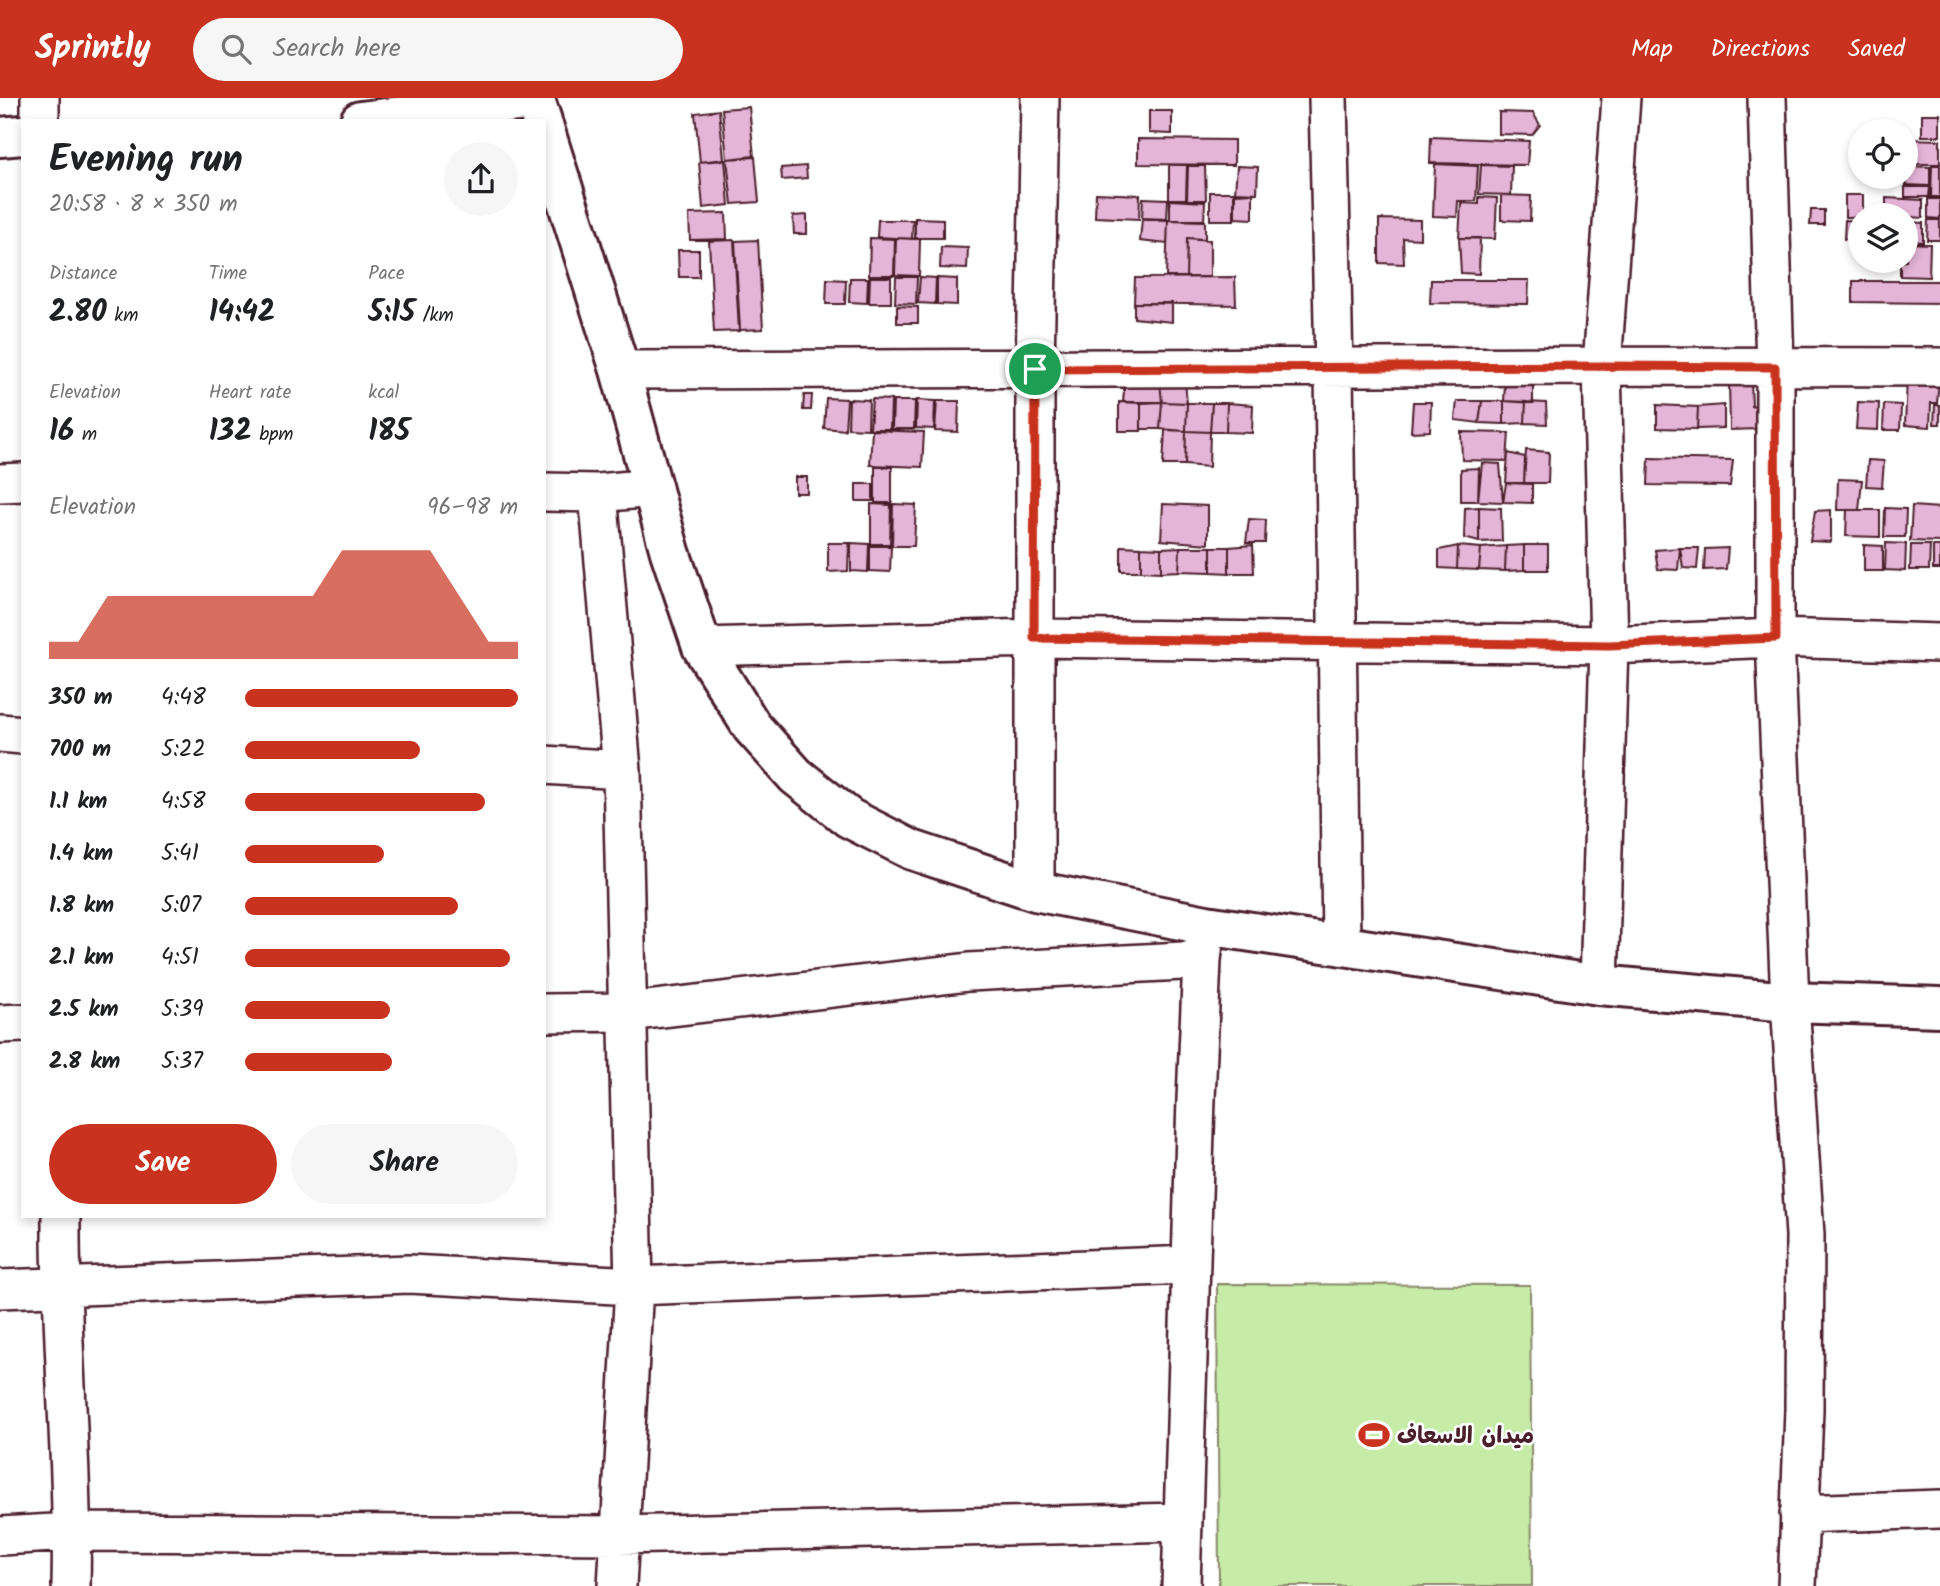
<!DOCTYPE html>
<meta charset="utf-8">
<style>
:root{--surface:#fff;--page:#f6f6f6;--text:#202124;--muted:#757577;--accent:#c8321e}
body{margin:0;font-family:Kalam,"Playpen Sans Arabic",sans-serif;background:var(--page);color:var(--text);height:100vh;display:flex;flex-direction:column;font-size:26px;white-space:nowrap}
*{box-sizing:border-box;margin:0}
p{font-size:23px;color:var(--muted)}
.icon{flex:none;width:38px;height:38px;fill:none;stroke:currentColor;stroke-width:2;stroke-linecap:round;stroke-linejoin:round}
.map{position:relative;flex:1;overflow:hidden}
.panel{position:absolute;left:21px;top:21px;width:525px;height:1099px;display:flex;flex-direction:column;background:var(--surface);border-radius:0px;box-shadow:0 4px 10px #0003}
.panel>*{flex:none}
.controls{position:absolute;left:1848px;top:21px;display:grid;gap:14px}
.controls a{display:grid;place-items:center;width:70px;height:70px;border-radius:50%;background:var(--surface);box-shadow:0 4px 10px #0003;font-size:35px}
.pin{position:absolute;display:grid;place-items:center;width:60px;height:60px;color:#fff;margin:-30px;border:4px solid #fff;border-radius:50%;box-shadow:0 2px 7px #0007}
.round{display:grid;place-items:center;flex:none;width:74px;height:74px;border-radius:37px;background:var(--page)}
.overview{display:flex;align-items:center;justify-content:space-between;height:119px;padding:0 28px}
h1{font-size:38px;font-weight:600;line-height:52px}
.metrics{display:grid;grid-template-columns:repeat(3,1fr);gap:10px;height:119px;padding:7px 28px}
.metrics div{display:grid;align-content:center}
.metrics b{font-size:30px;font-weight:600}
.metrics small{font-size:19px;font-weight:400}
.metrics p{font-size:19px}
.chart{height:196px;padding:14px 28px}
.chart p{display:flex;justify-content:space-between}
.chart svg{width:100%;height:126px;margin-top:7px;fill:var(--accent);opacity:.7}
.cta{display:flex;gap:14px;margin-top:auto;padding:14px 28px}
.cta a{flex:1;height:80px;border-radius:42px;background:var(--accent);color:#fff;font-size:28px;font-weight:600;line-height:80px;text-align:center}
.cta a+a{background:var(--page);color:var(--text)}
ul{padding:0 28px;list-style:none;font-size:23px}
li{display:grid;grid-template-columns:112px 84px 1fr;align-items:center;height:52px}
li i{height:18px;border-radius:9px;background:var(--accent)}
header{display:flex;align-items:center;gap:42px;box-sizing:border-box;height:98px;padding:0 35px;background:var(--accent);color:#fff}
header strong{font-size:33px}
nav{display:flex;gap:38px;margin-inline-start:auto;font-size:24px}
.search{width:490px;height:63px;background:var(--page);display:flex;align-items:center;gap:18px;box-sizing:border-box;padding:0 24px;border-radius:38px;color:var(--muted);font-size:26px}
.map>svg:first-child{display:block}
.green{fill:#c6eca7;stroke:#888669;stroke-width:2}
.building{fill:#e5b5d7;stroke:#4a1f2b;stroke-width:2}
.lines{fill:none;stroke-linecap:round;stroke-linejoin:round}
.minor-casing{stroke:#4a1f2b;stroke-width:42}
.trunk-casing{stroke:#4a1f2b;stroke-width:44}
.minor{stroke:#fff;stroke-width:37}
.trunk{stroke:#fff;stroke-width:38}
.route-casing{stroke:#fff;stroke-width:14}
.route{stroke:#c8321e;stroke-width:9}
.labels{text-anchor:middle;stroke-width:5;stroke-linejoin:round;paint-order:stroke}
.poi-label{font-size:23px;font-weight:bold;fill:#4a1f2b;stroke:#fff;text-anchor:start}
</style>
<header>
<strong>Sprintly</strong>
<div class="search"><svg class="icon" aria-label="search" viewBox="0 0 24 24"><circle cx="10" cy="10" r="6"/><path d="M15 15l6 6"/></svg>Search here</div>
<nav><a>Map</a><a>Directions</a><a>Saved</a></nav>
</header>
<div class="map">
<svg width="1940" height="1488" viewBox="0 0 1940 1488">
<rect width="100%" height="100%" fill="#fff"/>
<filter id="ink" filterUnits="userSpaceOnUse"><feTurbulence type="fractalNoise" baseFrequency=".0143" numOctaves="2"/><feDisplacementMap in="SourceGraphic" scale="14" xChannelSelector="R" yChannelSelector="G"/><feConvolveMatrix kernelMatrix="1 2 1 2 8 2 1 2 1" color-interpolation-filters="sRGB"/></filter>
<g filter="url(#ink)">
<path class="green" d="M1217,1186L1530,1187L1532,1488H1219Z"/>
<path class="building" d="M749,9L754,58L727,61L722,11Z
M719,12L724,61L700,64L695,15Z
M1149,13H1172V36L1149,35Z
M1499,14L1533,15L1540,27L1532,37L1499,36Z
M1922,16H1940V38H1922Z
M1431,39L1529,43L1527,67L1430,65Z
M1854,40H1860V64H1853Z
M1138,41L1234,42V67L1138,66Z
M1906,41L1940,42V66H1906Z
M755,59L759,104L732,106L727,61Z
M725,62L729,107L703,110L699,64Z
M1435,66L1478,68L1476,103H1458L1457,119L1433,118Z
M1169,67H1187L1186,101H1169Z
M1481,67L1512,68L1511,97L1479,96Z
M1932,67H1940V99H1931Z
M806,68L807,80L782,82L781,70Z
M1188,68H1205L1206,102H1187Z
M1237,68L1258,69L1257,95L1235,94Z
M1907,68L1930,69V88L1906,87Z
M1905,89H1930L1929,99H1905Z
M1210,94H1234V122H1210Z
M1096,95L1140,97L1139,121L1095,119Z
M1253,95V121L1235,120V96Z
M1501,97L1531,98L1530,123L1501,122Z
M1845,97H1863V117L1860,119H1845Z
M1479,99L1497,100L1495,141L1459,140L1461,105L1479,106Z
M1143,100L1168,101L1167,121L1142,120Z
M1886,100L1923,102V120L1886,117Z
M1928,101H1940V121L1928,120Z
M1170,102L1205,104L1204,122H1170Z
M1811,112H1824V127H1810Z
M726,115L727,141L690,142L689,116Z
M807,117V136H794L793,118Z
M915,120L943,121V140H915Z
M1142,121L1168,122L1167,146L1140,143Z
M1379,121L1420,122V141L1403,140L1404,166L1379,165Z
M878,122H913L912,141L877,139Z
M1168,122L1205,123V141L1187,140L1186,179H1166Z
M1845,122L1860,123V142L1844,141Z
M1928,122H1940V142H1927Z
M1906,124L1923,125V144L1906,143Z
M870,140L895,141L894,177H869Z
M896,140L920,141L919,178L895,177Z
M1187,140L1210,142V179H1186Z
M1459,140H1480L1479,176L1461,175Z
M734,142L739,233L714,234L709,143Z
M758,142L763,231L740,232L735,143Z
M1906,145L1930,146L1929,179L1900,178V166L1886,165L1906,163Z
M941,149L968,150L967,171L940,170Z
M678,152H699V179H679Z
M870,179H891V205H869Z
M896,179H917L916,206L895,205Z
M920,179L936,180L935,206L918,205Z
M1235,179L1236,207L1134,205L1135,180Z
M850,180H868L867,205L849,204Z
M937,180L957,181V207L937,206Z
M827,181L846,182L845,206H826Z
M1431,182H1529L1528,206L1430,205Z
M1853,183H1940V205L1853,204Z
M1134,205H1172V224L1134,220Z
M897,208L918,209V225H897Z
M1907,280L1939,282L1937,305H1931L1930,329L1905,327Z
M1125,282L1160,284L1162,304H1123Z
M1729,282L1751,284L1752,308L1759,311L1758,331L1730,332Z
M1185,283L1187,305L1162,304L1160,284Z
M1505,285L1533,286V305L1504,303Z
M804,297H812L811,312H803Z
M826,300L847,301L845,332L824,330Z
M849,301L869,302L868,331L848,330Z
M872,301L891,302L890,331H870Z
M917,302L935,303L934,331L916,330Z
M893,303H915L914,331H892Z
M937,303H959L958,334L935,333Z
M1457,303H1482L1479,325L1455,322Z
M1482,303H1504V326L1479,325Z
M1504,303L1526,304L1525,325L1504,326Z
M1119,304L1141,305V333H1119Z
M1162,304L1187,305L1186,333L1160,331Z
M1162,304L1160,331H1141V305Z
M1413,304H1431L1430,333L1411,334Z
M1526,304L1546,305L1547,326L1525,325Z
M1858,304L1879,305L1878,332L1856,331Z
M1187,305H1212L1210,334L1186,333Z
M1212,305H1227L1226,334H1210Z
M1227,305L1253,307L1252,335L1226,334Z
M1884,306L1901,307L1900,332H1883Z
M1657,307L1698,309L1697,331L1657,330Z
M1724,307V330L1697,331L1698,309Z
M1935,307H1940V326H1934Z
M872,332L924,334L922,369L870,367Z
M1165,332L1186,333L1185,367H1163Z
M1186,333L1210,334L1209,369L1185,367Z
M1461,334L1509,335L1507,363L1462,362Z
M1526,352L1549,354L1548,385H1524Z
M1508,355L1525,359L1524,385H1506Z
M1649,360L1733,362L1730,388L1648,387Z
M1868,362L1884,363L1882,389L1866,388Z
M1482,365L1500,366L1503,404L1478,403Z
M875,369H892V405H875Z
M1479,370L1478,403H1461V371Z
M795,379H807V395H795Z
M1838,381L1862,382L1859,412H1837Z
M1506,385L1532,386V405L1503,404Z
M856,386H873V403H856Z
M871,406L891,407L890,446H871Z
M893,406L916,407L914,448H892Z
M1163,406L1208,408V446L1161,442Z
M1912,408L1940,410V444L1910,443Z
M1479,409L1501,410L1502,443L1479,444Z
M1479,409V444L1464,440L1465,410Z
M1885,410L1906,411L1905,439H1884Z
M1831,412V444L1810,443L1815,413Z
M1847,412H1880V439L1846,438Z
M1249,421L1266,422L1265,445H1246Z
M828,445H849L848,473L828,474Z
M851,445L869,446L868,474L851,473Z
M1886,445L1906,446L1905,473L1885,472Z
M1253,447L1254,475H1229V449Z
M1524,447H1548V472H1524Z
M1524,447V472L1505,473L1506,448Z
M1864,447L1883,448V473H1864Z
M1911,447H1930L1929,472H1910Z
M870,448H891L890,474L870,473Z
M1121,448L1141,449V473H1121Z
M1458,448L1481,450L1479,472L1457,471Z
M1458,448L1457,471L1439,470V452Z
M1506,448L1505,473L1479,472L1481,450Z
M1933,448H1940V471H1933Z
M1141,449L1161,450V474L1141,473Z
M1180,449L1179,473L1161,474V450Z
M1180,449H1211V474L1179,473Z
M1211,449H1229V475L1211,474Z
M1680,450H1699L1697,471L1683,470Z
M1680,450L1678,472L1658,471L1655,452Z
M1728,450L1726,471L1704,472L1705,451Z"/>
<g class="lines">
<g class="minor-casing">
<path id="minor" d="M1328,0L1334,270L1341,848
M1767,0L1775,269V540L1790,904L1805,1137L1804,1312L1797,1488
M40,23V0
M620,272L1602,268L1940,269
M0,385L23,384
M544,394L598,395L653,390
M598,395L622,672L634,1188L617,1488
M702,549L1034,540L1609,547L1775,540L1940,545
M0,635L23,637
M544,667L622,672
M1035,793V271L1040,0
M1599,887L1609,547L1602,268L1621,0
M544,915L629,914L969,874L1202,862
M0,926L23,925
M61,1118C60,1242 74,1365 71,1488
M0,1191L409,1176L634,1188L1191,1167
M1799,1416L1940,1411
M0,1438L72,1434L618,1437L1182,1424
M1181,1488L1196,1001L1202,862L1206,827"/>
</g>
<g class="trunk-casing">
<path id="trunk" d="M360,23L535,2L542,23
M544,30L620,272L670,454L702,549L752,629L796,678L849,720L912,752L1035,793L1206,827L1599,887L1790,904L1940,909
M0,39L23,37"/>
</g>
<use href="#minor" class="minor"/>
<use href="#trunk" class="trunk"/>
</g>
</g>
<g class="lines" filter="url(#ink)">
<g class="route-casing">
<path id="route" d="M1602,268L1775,269L1776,540L1609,547L1034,540L1035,271Z"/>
</g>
<use href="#route" class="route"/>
</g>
<defs>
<g id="stadium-bare" transform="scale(2.415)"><path d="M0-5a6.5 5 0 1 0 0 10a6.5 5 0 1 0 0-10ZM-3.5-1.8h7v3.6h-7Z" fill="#c8321e" stroke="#fff" stroke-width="2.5" paint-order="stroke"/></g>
</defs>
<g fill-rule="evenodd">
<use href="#stadium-bare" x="1374" y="1337"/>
</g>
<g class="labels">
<g class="poi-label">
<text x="1397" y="1345">ميدان الاسعاف</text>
</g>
</g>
</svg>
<div class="controls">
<a><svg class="icon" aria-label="locate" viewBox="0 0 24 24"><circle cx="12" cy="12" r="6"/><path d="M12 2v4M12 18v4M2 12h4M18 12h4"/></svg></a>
<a><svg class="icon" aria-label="layers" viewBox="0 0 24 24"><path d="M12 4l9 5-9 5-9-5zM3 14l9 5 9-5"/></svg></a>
</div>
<div class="pin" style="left:1035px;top:271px;background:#1e9e55"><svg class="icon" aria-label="arrive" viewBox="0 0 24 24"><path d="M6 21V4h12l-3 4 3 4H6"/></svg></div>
<section class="panel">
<div class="overview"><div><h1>Evening run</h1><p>20:58 · 8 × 350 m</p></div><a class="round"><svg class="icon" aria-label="share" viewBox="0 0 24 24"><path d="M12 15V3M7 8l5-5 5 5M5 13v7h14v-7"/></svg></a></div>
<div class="metrics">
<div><p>Distance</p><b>2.80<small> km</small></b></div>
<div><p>Time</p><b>14:42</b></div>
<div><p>Pace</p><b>5:15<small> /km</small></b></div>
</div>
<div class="metrics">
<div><p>Elevation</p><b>16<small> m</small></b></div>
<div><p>Heart rate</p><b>132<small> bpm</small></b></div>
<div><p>kcal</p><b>185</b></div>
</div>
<div class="chart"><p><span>Elevation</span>96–98 m</p>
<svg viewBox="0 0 160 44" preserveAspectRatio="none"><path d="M0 44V38L10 38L20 22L30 22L40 22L50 22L60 22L70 22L80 22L90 22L100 6L110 6L120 6L130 6L140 22L150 38L160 38V44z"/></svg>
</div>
<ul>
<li><b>350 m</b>4:48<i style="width:100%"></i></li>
<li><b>700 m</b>5:22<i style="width:64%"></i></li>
<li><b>1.1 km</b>4:58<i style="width:88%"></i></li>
<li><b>1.4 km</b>5:41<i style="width:51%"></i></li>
<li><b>1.8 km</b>5:07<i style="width:78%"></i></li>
<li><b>2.1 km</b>4:51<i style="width:97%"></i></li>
<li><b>2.5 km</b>5:39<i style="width:53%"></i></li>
<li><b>2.8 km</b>5:37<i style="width:54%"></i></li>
</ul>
<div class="cta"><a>Save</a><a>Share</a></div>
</section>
</div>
